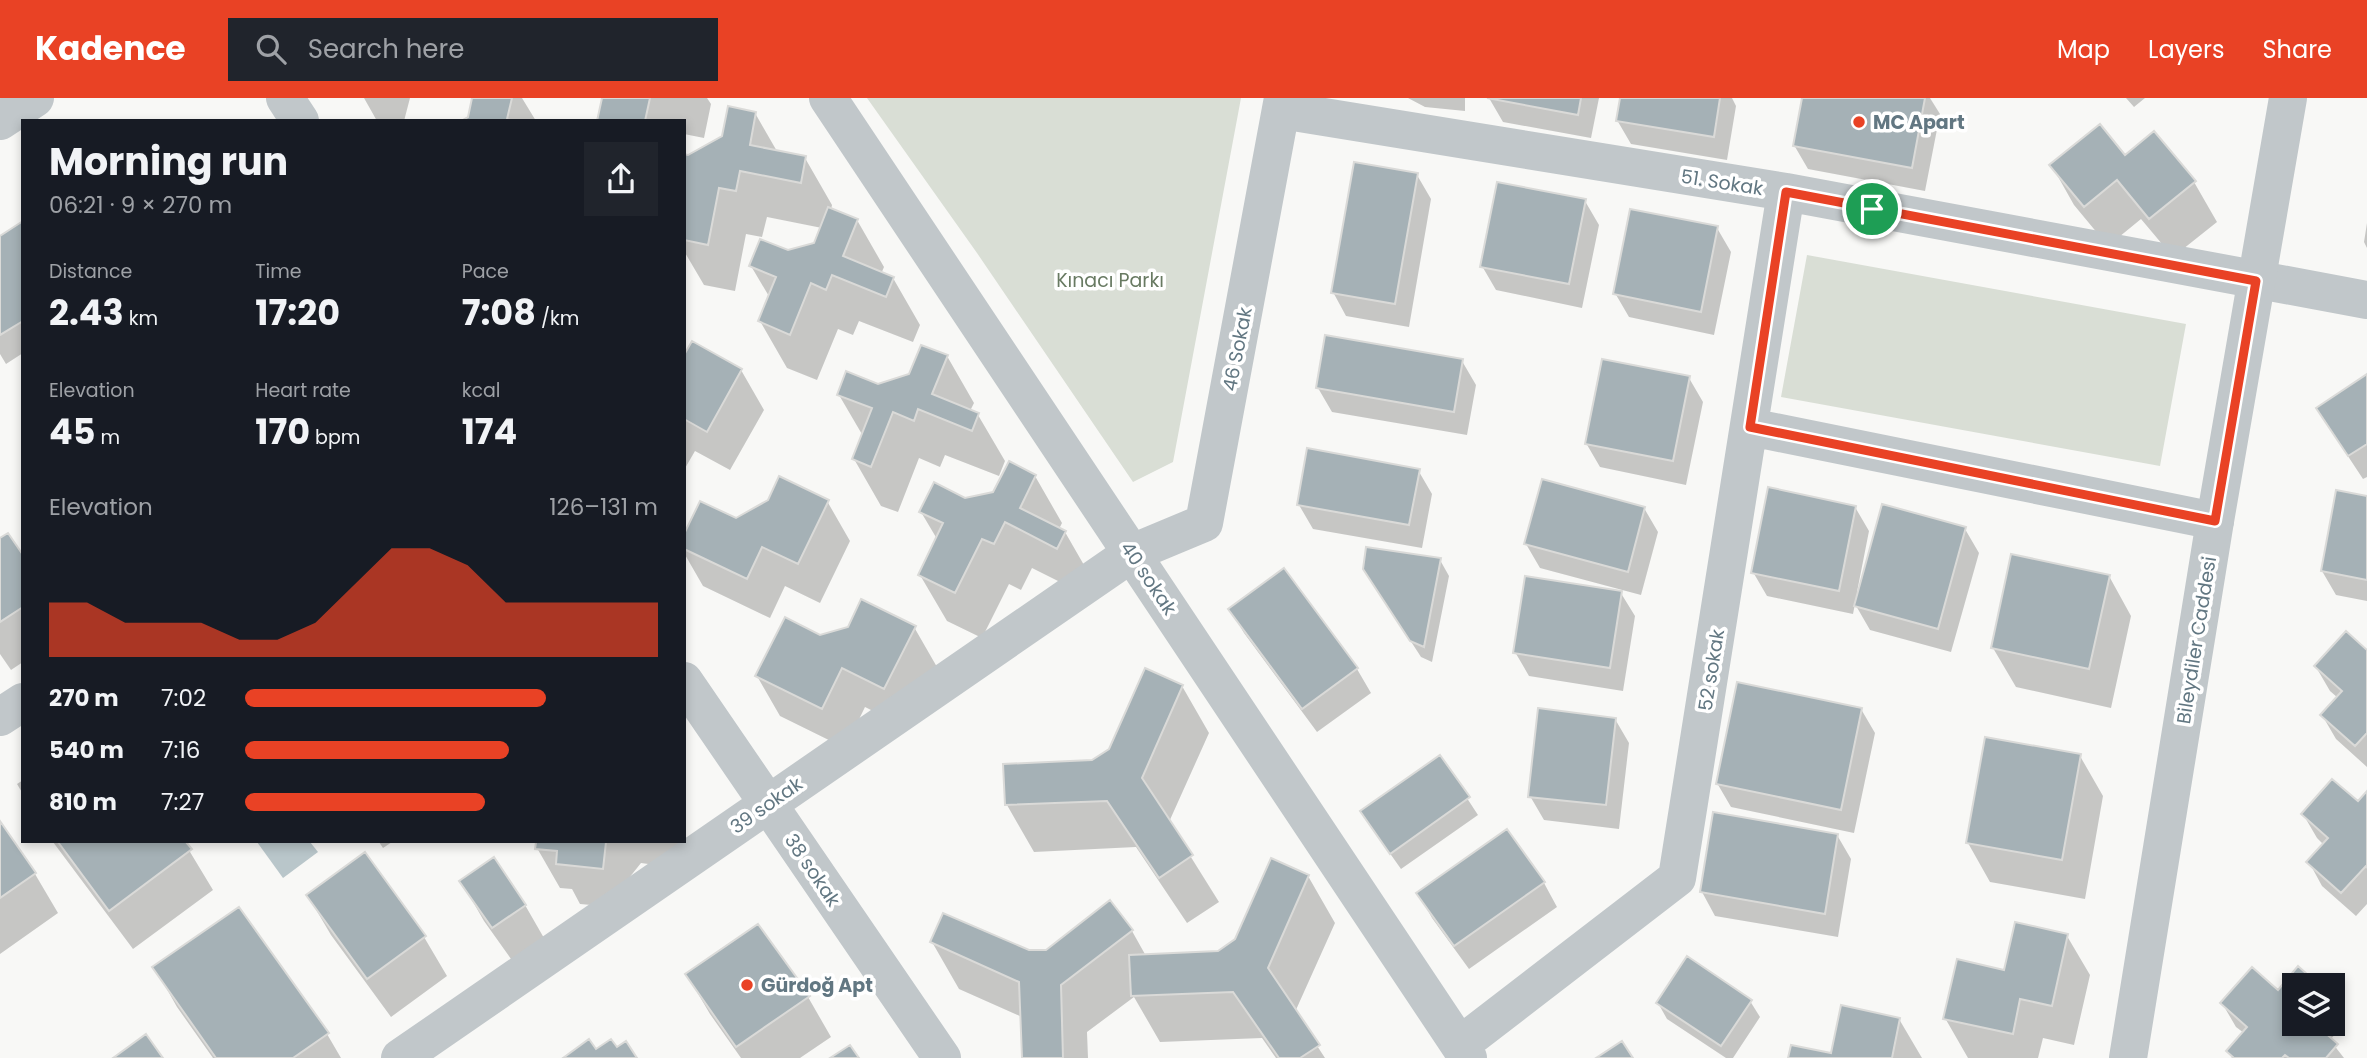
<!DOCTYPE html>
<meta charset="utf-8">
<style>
:root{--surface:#171b24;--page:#20242c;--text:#f1f3f6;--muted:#9ea1a6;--accent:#e94225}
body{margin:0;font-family:Poppins,sans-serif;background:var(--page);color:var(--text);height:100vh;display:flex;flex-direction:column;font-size:26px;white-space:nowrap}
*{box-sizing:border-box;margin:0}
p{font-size:23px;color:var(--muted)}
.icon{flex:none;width:38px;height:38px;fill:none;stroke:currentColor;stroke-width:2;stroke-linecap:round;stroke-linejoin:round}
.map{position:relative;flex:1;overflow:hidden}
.side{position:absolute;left:21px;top:21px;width:665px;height:724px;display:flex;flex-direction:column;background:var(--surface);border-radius:0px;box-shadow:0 4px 10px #0003}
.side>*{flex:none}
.controls{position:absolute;left:2282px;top:875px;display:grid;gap:14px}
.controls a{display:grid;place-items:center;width:63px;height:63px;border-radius:0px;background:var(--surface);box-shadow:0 4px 10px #0003;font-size:35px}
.pin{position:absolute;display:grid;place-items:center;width:60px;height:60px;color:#fff;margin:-30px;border:4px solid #fff;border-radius:50%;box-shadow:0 2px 7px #0007}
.round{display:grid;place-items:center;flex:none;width:74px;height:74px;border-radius:0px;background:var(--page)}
.headline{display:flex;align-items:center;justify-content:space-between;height:119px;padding:0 28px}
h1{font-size:38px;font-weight:700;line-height:52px}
.figures{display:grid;grid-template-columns:repeat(3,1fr);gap:10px;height:119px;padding:7px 28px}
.figures div{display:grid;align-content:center}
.figures b{font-size:35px;font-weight:700}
.figures small{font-size:19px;font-weight:400}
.figures p{font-size:19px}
.chart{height:196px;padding:14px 28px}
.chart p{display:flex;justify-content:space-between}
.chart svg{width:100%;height:126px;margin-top:7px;fill:var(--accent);opacity:.7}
ul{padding:0 28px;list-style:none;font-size:23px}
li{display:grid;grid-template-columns:112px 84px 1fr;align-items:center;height:52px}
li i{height:18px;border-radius:9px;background:var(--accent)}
header{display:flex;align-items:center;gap:42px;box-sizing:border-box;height:98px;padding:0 35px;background:var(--accent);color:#fff}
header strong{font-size:33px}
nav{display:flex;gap:38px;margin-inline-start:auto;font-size:24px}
.search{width:490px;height:63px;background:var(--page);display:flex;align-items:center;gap:18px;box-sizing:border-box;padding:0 24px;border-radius:0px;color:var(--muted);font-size:26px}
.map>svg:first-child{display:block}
.green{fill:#d9ded5}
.water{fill:#b9c6ca}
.shadow{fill:#0003}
.building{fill:#a5b1b6;stroke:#dadad8;stroke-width:2}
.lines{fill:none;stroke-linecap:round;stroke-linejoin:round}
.minor{stroke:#c1c7ca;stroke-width:38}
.tertiary{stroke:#c1c7ca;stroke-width:38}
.route-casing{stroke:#fff;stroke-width:14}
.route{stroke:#e94225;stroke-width:9}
.poi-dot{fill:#e94225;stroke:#fff;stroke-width:2.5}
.labels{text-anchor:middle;stroke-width:7;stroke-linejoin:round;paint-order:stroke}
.poi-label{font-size:19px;font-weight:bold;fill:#627782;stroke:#fff;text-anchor:start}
.street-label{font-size:19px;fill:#627782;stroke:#fff}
.park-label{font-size:19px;fill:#687a62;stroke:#fff}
</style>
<header>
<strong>Kadence</strong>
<div class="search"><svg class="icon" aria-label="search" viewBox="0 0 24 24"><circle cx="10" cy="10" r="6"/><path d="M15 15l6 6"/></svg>Search here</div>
<nav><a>Map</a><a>Layers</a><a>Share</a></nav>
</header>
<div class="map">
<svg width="2367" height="960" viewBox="0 0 2367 960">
<rect width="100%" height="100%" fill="#f8f8f6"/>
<path class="green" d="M867,0H1241L1173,364L1133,384L977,155Z
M1807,157L2186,226L2160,368L1781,299Z"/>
<path class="water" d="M257,744H310L318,754L283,780Z"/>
<path class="shadow" d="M364,0H410L404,23H377Z
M474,0H522L536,23H464L470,20Z
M601,0H707L711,6L704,40L684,36V23H599L603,5Z
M1408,0H1465V13L1425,9Z
M1489,0H1599L1591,40L1503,24Z
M1621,0H1732L1736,8L1727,62L1631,46L1617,22Z
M1803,0H1930L1940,16L1925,93L1808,71L1794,47Z
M2126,0H2145L2134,9Z
M755,15L778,55L805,60L832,107L831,112L857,122L884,169L881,176L893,180L920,227L913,244L859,223L853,237L838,231L817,282L787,270L760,223L770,200L751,168L815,147L822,130L767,119L762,139L746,136L735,193L704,187L684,153V58L688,59L724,39Z
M2125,59L2194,84L2217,124L2173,159L2141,121L2108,148L2074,107L2052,68Z
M1417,77L1431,101L1409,229L1346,218L1333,194Z
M1585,103L1599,127L1582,210L1496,192L1482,168Z
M23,125V255L6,266L0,256V140Z
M2367,125V150L2364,144Z
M1717,130L1731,154L1714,237L1629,219L1615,195Z
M947,258L974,305L970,313L978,317L1005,363L999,378L945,357L940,369L919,360L898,414L881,408L854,361L863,338L839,297L911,278Z
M684,261L741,272L764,312L730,372L695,353L684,372Z
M1462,263L1476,287L1467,337L1332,314L1318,290Z
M2367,278V379L2363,381L2332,334Z
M1689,280L1703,304L1686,387L1600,369L1586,345Z
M1418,372L1432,396L1422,450L1313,431L1299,407Z
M1035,378L1062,425L1059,431L1065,434L1092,481L1084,496L1032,470L1021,492L1009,486L982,540L947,523L920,477L937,441L921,414L994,395Z
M2367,400V503L2336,497L2322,473Z
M827,403L850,443L820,505L785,488L770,520L703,488L684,455V440L736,422Z
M1855,409L1869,433L1857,494L1860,495L1965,431L1979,455L1951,554L1870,532L1855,506L1853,516L1767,498L1753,474Z
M1644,410L1658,434L1641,497L1540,470L1526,446Z
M0,442L23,460V564L11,572L0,556Z
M1440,462L1449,478L1432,564L1421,559L1375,488Z
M1284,472L1357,571L1371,595L1317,634L1244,535L1230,511Z
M2109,478L2131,518L2111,610L2016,589L1993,550Z
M1619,492L1635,518L1623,593L1529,578L1515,554L1619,494Z
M914,529L937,569L907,630L865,609L845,650L780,618L757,578L820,539Z
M2367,554V669L2336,641L2322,617L2338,600L2330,593L2316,569Z
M1182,588L1209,635L1169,724L1219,804L1187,825L1136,749L1034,754L1007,707L1005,667L1093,663L1111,652Z
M1861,611L1875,635L1854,735L1731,709L1717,685Z
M1615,621L1629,645L1619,731L1544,722L1530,698Z
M2080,658L2103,698L2085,801L1990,784L1968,745Z
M1440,659L1478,717L1401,771L1372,730Z
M23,682V696L17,686Z
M2367,696V806L2356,818L2322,788L2309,764L2324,747L2317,740L2303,716L2358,706Z
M0,726L35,776L58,815L0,856Z
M1506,733L1544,785L1557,809L1469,871L1432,820L1419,796Z
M1837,737L1851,761L1838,839L1715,818L1702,794Z
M53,744H184L213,792L133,851Z
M379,744H392L383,750Z
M537,744H682L678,770L641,765L629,780L625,810L580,806L572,791L560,790L537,750Z
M1308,778L1335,825L1295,914L1325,960H1276L1262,940L1160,944L1134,899L1087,934L1088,960H1023L1022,919L959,891L932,844L1029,854H1047L1110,805L1132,833L1146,858L1219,854L1236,842Z
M461,783L525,807L548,847L516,868L484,823Z
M308,798L424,839L447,878L391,919L331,837Z
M239,811L327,936L341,960H213L177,909L155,870Z
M2067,838L2090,877L2074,947L2043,940L2038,960H1968L1945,920L2005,874Z
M2298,871L2316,887H2294V926H2333V903L2345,925L2330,942L2344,960H2232L2228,953L2244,935L2236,929L2222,905L2278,894Z
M687,877L808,899L831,939L800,960H741L710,916Z
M1750,903L1760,919L1733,960H1726L1667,921L1658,905Z
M1899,921L1922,960H1790L1832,957Z"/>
<path class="building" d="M472,0H512L507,21L513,23H461L468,19Z
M602,0H650L645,23H597Z
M1487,0H1581L1578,17Z
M1620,0H1720L1714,39L1616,23Z
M1802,0H1925L1912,70L1793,48Z
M728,8L756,14L750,47L806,58L801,85L740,73L736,93L719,90L708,147L684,142V56L688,57L722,38Z
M2100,26L2125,57L2154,33L2196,83L2149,121L2117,82L2084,109L2049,67Z
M1354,64L1418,75L1395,206L1331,195Z
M1497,84L1586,101L1569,186L1480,169Z
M828,109L858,121L843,158L894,179L886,199L832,177L826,192L811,185L790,237L758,223L776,179L749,168L760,141L788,152L814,145Z
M1630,111L1718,128L1701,214L1613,196Z
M23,123V223L0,237V138Z
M1325,237L1463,261L1454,314L1316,290Z
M692,243L742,271L707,334L684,321V257Z
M921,247L948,257L932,296L979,315L972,333L918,311L914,323L893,314L871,369L852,361L872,310L837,297L846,273L878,286L909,276Z
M1602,261L1690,278L1673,363L1585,346Z
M2367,276V346L2348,358L2316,310Z
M1307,350L1420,371L1409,427L1297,407Z
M1009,363L1036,377L1020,410L1066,433L1057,451L1005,424L994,446L982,441L955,495L918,477L943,425L919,414L934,384L965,400L993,394Z
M779,378L829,402L798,466L762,449L747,481L684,451V436L700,403L736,420L768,402Z
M1542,381L1645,409L1628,474L1524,446Z
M1768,389L1856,408L1839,493L1751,475Z
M2336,392L2367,398V482L2321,473Z
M1882,406L1966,429L1938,531L1854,508Z
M8,435L23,457V509L0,524V440Z
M1366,449L1441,460L1424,549L1410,543L1363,471Z
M2011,456L2110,477L2089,571L1991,550Z
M1284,470L1358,570L1302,611L1228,511Z
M1525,478L1622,493L1610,570L1513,555Z
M861,501L916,528L884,591L842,570L822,611L755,578L785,519L820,537L848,529Z
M2346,533L2367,552V635L2355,648L2320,617L2342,593L2314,568Z
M1145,570L1183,587L1142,680L1193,757L1159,780L1107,703L1005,707L1003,666L1092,662L1109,651Z
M1737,584L1862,610L1841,712L1716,686Z
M1538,610L1616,620L1606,707L1528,699Z
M1985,639L2081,656L2062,762L1966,745Z
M1440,657L1470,699L1390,756L1360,713Z
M2332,681L2358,703L2367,693V770L2366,768L2341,795L2306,764L2328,740L2301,716Z
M1713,714L1838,736L1825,816L1700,794Z
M0,723L36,775L0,800Z
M1507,731L1545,784L1454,848L1416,795Z
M58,744H186L192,751L109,813Z
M536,744H606L603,771L556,766L557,753L535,751Z
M365,754L426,838L367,881L306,797Z
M494,759L526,807L492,830L459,783Z
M1271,760L1309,777L1268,870L1320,947L1300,960H1279L1233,894L1131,898L1129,857L1218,853L1235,841Z
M1110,802L1133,832L1061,887L1063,960H1022L1019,884L930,844L943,815L1029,852H1046Z
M239,809L329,935L293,960H216L152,869Z
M2015,824L2068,836L2052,908L2020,901L2013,936L1943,921L1957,861L2004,872Z
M758,826L810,898L736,949L685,876Z
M1687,858L1752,902L1721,948L1656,905Z
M2298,868L2319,887H2294V926H2315L2338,946L2326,960H2289L2285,957L2282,960H2234L2226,953L2247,929L2220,905L2252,869L2278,892Z
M1841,907L1900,920L1892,960H1788L1791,947L1831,955Z
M146,936L163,960H113Z
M589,941L596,951L611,941L617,949L626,943L637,960H563Z
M1622,943L1633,960H1596Z
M850,947L859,960H830Z"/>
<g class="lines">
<path class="minor" d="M285,0L300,23
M828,0L1468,960
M1281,12L1786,94L2367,202
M0,23L35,0
M1750,329L2215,423
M684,583L942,960
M0,619L23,604
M1460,947L1677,780L1786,94
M400,960L1132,455L1204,425L1283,0"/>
<path class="tertiary" d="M2128,960L2215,423L2288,0"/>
</g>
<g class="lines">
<g class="route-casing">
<path id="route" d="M1786,94L2256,183L2215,423L1750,329Z"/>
</g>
<use href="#route" class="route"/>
</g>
<g class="poi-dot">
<circle cx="1859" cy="24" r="7"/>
<circle cx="747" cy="887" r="7"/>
</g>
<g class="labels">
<g class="poi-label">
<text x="1873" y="31">MC Apart</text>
<text x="761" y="894">Gürdoğ Apt</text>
</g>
<g class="street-label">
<text transform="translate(1722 84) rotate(9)" y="7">51. Sokak</text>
<text transform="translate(1237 251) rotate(-79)" y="7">46 Sokak</text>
<text transform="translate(1149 480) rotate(56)" y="7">40 sokak</text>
<text transform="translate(2196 542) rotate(-81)" y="7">Bileydiler Caddesi</text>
<text transform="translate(1711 572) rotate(-81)" y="7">52 sokak</text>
<text transform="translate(766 707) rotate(-35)" y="7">39 sokak</text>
<text transform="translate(813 772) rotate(56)" y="7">38 sokak</text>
</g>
<g class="park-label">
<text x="1110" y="189">Kınacı Parkı</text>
</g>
</g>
</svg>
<div class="controls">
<a><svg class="icon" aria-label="layers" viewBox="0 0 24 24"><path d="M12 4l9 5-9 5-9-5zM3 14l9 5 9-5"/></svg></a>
</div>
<div class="pin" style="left:1872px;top:111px;background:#1e9e55"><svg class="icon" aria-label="arrive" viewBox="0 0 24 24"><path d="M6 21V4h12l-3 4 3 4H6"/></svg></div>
<section class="side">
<div class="headline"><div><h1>Morning run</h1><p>06:21 · 9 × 270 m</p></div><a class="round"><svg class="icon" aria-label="share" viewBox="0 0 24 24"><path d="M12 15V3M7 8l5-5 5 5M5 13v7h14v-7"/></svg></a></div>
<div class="figures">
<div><p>Distance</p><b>2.43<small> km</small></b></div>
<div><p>Time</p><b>17:20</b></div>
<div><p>Pace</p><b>7:08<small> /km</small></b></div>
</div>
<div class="figures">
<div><p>Elevation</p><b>45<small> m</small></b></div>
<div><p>Heart rate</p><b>170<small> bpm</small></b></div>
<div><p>kcal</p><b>174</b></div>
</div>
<div class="chart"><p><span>Elevation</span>126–131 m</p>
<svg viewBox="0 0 160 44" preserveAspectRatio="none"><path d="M0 44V25L10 25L20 32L30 32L40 32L50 38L60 38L70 32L80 19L90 6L100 6L110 12L120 25L130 25L140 25L150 25L160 25V44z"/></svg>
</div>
<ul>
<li><b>270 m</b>7:02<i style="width:73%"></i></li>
<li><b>540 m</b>7:16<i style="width:64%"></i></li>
<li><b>810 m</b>7:27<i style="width:58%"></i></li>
</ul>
</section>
</div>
